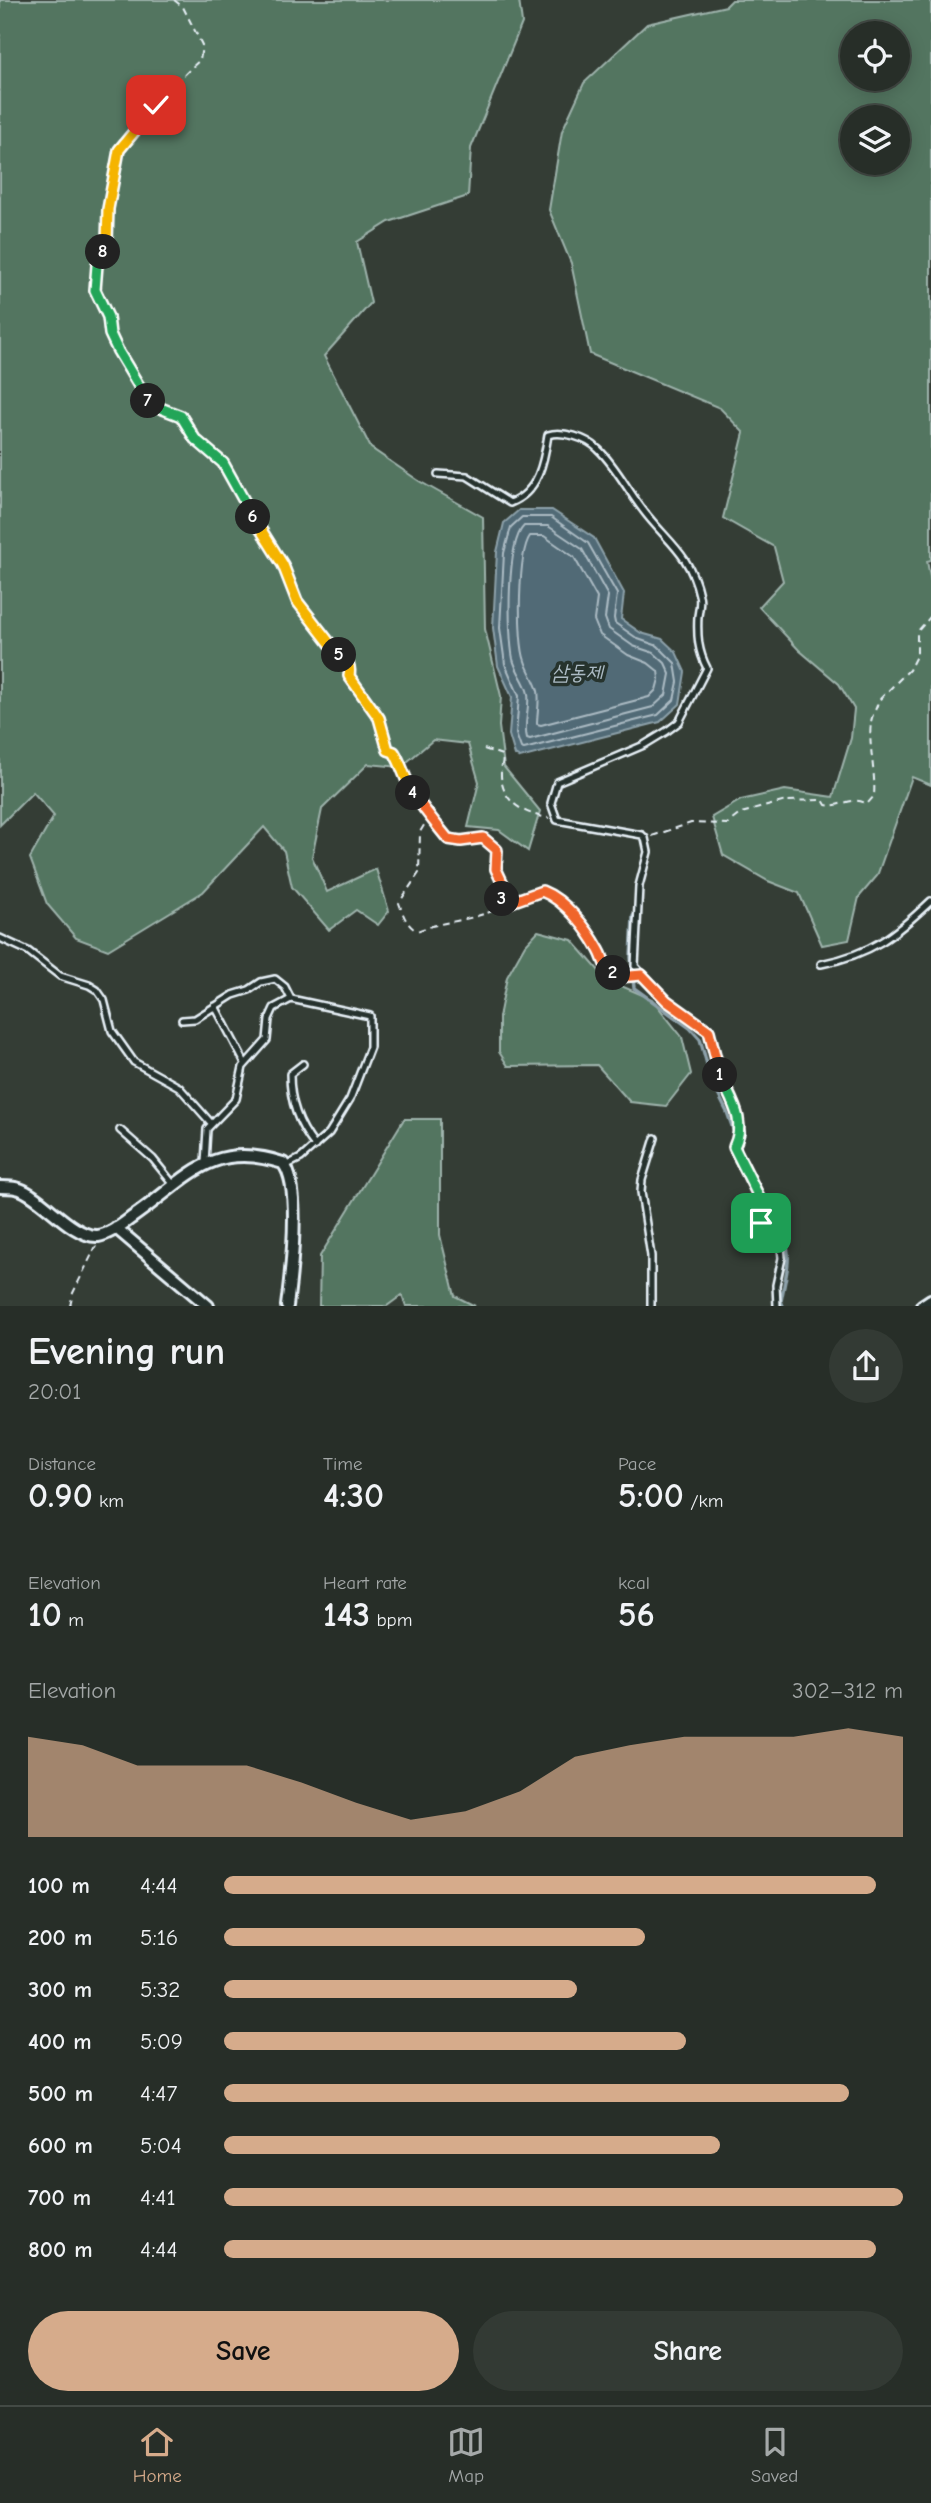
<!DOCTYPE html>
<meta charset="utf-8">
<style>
:root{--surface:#272e28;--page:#333a34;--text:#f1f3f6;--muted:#a4a8a8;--line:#434a45;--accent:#d6ab8b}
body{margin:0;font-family:"Comic Neue","Poor Story",sans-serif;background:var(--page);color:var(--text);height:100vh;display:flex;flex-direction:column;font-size:26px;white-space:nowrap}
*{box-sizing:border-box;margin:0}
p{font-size:23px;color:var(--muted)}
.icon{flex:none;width:38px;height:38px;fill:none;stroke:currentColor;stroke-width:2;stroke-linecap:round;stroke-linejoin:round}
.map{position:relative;height:1306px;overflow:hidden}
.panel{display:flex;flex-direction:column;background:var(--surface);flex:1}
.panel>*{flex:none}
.tools{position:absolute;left:840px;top:21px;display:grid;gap:14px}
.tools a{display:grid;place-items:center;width:70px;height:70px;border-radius:50%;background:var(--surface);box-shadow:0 4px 18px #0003,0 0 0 2px var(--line);font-size:35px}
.pin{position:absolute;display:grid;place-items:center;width:60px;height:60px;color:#fff;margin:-30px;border-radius:14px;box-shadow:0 4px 10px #0006}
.km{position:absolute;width:35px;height:35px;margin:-18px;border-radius:50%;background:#222;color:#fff;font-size:19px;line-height:35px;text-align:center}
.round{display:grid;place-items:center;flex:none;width:74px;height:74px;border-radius:37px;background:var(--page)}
.head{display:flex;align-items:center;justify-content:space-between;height:119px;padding:0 28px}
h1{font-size:38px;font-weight:700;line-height:52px}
.stats{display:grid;grid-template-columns:repeat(3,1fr);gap:10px;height:119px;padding:7px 28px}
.stats div{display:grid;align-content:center}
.stats b{font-size:35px;font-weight:700}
.stats small{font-size:19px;font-weight:400}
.stats p{font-size:19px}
.chart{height:196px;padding:14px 28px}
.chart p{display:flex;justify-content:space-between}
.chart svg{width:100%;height:126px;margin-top:7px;fill:var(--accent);opacity:.7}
.action{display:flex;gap:14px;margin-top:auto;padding:14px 28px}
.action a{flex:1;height:80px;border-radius:42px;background:var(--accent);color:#111;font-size:28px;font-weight:700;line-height:80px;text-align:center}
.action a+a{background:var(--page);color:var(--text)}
ul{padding:0 28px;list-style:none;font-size:23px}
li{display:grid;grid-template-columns:112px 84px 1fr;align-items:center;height:52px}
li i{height:18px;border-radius:9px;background:var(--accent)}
.tab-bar{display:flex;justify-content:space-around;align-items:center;height:98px;border-top:2px solid var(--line);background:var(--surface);font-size:19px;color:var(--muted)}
.tab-bar a{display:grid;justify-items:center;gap:4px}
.tab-bar .selected{color:var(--accent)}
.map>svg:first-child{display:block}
.green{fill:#537560;stroke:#9eb3ac;stroke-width:2;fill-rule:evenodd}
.water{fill:#516b76;stroke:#8da1aa;stroke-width:2}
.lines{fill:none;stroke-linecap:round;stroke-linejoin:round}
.shore{stroke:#acbbc4;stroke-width:2}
.stream{stroke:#8da1aa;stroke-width:3.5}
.service-casing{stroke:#e8f1f8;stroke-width:10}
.minor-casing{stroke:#e8f1f8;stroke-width:16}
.path{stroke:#e8f1f8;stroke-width:2;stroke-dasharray:7 5;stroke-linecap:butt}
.service{stroke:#26332d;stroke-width:5}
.minor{stroke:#26332d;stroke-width:10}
.split-1-casing{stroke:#fff;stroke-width:14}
.split-2-casing{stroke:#fff;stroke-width:14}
.split-3-casing{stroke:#fff;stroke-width:14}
.split-4-casing{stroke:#fff;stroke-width:14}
.split-5-casing{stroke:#fff;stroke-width:14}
.split-6-casing{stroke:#fff;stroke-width:14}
.split-7-casing{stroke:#fff;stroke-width:14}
.split-8-casing{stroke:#fff;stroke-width:14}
.split-9-casing{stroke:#fff;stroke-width:14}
.split-1{stroke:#22a559;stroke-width:9}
.split-2{stroke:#f0652b;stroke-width:9}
.split-3{stroke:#f0652b;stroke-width:9}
.split-4{stroke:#f0652b;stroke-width:9}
.split-5{stroke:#f5b400;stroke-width:9}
.split-6{stroke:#f5b400;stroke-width:9}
.split-7{stroke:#22a559;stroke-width:9}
.split-8{stroke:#22a559;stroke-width:9}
.split-9{stroke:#f5b400;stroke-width:9}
.labels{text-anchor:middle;stroke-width:7;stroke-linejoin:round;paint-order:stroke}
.water-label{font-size:21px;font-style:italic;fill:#acbbc4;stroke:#26332d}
</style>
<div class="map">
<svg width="931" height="1306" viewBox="0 0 931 1306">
<rect width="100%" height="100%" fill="#343d35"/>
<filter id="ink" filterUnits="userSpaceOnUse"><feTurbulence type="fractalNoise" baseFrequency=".0143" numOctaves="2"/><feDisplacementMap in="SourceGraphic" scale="14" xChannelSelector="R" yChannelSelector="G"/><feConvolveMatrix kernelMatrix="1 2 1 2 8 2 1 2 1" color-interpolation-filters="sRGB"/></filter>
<g filter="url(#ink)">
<path class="green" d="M0,0H519L522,23L471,148L468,196L389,222L357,242L371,303L324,356L371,448L419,481L483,517L485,629L501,696L499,726L504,767L540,811L528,851L499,830L468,827L479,782L468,744L433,740L401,767L368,764L322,809L312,857L327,892L376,869L389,911L378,925L356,910L329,930L292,887L284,851L264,827L203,892L108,950L76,938L47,904L30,858L54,816L33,792L0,825Z
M732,0H931V560L927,561L931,582V785L912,777L877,876L859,897L849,940L822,945L799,893L768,881L723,855L712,817L741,800L785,790L833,797L851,738L854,709L839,684L799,650L759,607L783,581L774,547L723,518L744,433L720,408L590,354L571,263L549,210L562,131L584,83L647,24L726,6ZM898,33V79H852V33ZM898,117V163H852V117Z
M538,931L572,940L607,980L652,999L682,1037L691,1074L666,1106L630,1102L597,1065L508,1066L499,1052V1017L507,977L525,945Z
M404,1119H440V1235L455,1296L475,1306H406L402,1295L387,1306H319L320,1256Z"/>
<path class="water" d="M519,510H552L594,538L624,593L621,619L641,633L662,639L676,652L685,672L680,704L660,722L520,758L515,755L509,735L512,697L498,666L493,628L497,552L504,523Z"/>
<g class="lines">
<path class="shore" d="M522,517H551L588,543L617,594L614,618L615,623L638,639L658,646L675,663L678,682L674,700L658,715L524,749L521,748L516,734L519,696L505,664L500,628L504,553L511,527Z
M524,526H548L582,549L608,596L605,618L609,629L633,646L654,653L665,663L670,674L666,695L653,707L530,739L527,738C523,724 530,709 528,694C526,682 516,672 513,659C508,634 506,543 524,526Z
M544,536L574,557L597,598L594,620L600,635L628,655L648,663L658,671L659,679L656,690L649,697L541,725L537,724C537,713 540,702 538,691C535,680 528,671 525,661C517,640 518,553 530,536Z"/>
<path class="stream" d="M633,916L631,957L634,988L690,1028L700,1039L712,1082L727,1112L744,1160
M747,1167C756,1182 765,1193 765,1211C797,1247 789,1258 781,1301L783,1306"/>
<g class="service-casing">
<path id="service" d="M438,474L467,476L510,503C539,492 544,461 548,435C562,430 587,438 598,449C616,466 628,491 643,510C666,541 690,553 699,595C701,601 699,610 698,616C697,636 698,651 707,668L679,722L667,731L644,745L557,782L551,803L557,820L642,835L645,838L648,852L639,886L635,966L667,1001L709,1031L720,1076L736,1112L741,1133L735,1147L758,1195L752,1211L761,1223L780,1236L782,1258L776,1285L777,1306
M0,938L28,951L60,976L89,985L97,990L104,1000L112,1031L134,1062L179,1087L211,1123
M821,964C872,954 895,935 931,901
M215,1006L245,1063
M182,1020L195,1019L233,995L249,990L261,982L275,979L285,987L291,999
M303,1064L290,1074C290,1102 298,1124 315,1146
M120,1130L153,1159L174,1185
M205,1163L207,1129L236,1099L243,1067L267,1040L269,1019L274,1008L291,999L370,1016V1047L350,1099L329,1133L301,1158L285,1166
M651,1306V1256L641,1192L642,1180L655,1138"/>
</g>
<g class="minor-casing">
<path id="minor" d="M0,1187C9,1187 18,1187 26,1192C46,1202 75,1238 98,1236C110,1234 122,1225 131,1218C186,1181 209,1139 283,1163C302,1186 291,1275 287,1306
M116,1228L208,1306
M922,1306L931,1300"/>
</g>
<path class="path" d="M174,0L183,7L202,45L200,60C188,70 178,83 166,91L119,150L108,209L107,242L97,265L95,290L108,317L110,333L118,351L150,404L181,416L195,439L223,463L283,565L297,601L336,653L348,662L350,668L349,676L379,718L388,750L394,752L403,766L408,783L427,815
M484,749L502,755C504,762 501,765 501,772C500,801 523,814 549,818
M652,836L691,823L727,824L741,813L786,801L823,800L826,805C840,808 852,795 867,804L874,796C876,772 868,746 871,722C872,714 877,709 878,701L909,670L917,654V632L931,616
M500,907L503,884L496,869L497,850L483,838L461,841L448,839L438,823L427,815L426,822L420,832L419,873L399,903C403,914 406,925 417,931C434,924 448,923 465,919C491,914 517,900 542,891C565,900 588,929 600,951C603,957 604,967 609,971C615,977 622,976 630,976
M70,1306L73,1293L96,1246"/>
<use href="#service" class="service"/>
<use href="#minor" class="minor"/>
</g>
</g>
<g class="lines" filter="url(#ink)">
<g class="split-1-casing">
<path id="split-1" d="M720,1075C731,1101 747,1120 734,1147L758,1195L752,1211L761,1223"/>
</g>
<g class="split-2-casing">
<path id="split-2" d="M613,973L619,977L642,975L667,1001L709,1031L720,1075"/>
</g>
<g class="split-3-casing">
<path id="split-3" d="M502,899L500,906L542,891C565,900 587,928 599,950C604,958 604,969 613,973"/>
</g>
<g class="split-4-casing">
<path id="split-4" d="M413,793C424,810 436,824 448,839L461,841L483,838L497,850L496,869L503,884L502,899"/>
</g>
<g class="split-5-casing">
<path id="split-5" d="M339,655C348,662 351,665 349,676L379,718L388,750L394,752C402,765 405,780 413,793"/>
</g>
<g class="split-6-casing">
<path id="split-6" d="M253,517L283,565L297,601L339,655"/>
</g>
<g class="split-7-casing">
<path id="split-7" d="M148,401L150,404L181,416L195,439L223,463L253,517"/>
</g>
<g class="split-8-casing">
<path id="split-8" d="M103,252L97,265L95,290L108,317L110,334L118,351L148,401"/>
</g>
<g class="split-9-casing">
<path id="split-9" d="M103,252L107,242L108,209L119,150L156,105"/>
</g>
<use href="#split-1" class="split-1"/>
<use href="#split-2" class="split-2"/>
<use href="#split-3" class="split-3"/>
<use href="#split-4" class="split-4"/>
<use href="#split-5" class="split-5"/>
<use href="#split-6" class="split-6"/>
<use href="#split-7" class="split-7"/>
<use href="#split-8" class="split-8"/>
<use href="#split-9" class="split-9"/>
</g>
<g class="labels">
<g class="water-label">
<text x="577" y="679">삼동제</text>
</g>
</g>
</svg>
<div class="tools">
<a><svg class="icon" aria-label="locate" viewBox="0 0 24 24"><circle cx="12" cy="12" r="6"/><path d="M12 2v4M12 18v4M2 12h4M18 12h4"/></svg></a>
<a><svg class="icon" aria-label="layers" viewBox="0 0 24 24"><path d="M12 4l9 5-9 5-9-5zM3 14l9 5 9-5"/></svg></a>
</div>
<div class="pin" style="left:761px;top:1223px;background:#1e9e55"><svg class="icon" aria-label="arrive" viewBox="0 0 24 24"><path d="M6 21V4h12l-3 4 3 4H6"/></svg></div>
<div class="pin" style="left:156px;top:105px;background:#d93025"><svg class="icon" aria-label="check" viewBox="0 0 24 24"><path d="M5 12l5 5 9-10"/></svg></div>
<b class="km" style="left:720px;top:1075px">1</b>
<b class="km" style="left:613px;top:973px">2</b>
<b class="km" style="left:502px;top:899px">3</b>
<b class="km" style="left:413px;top:793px">4</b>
<b class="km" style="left:339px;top:655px">5</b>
<b class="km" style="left:253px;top:517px">6</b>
<b class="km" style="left:148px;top:401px">7</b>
<b class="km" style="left:103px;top:252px">8</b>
</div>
<section class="panel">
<div class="head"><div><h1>Evening run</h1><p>20:01</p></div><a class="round"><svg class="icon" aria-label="share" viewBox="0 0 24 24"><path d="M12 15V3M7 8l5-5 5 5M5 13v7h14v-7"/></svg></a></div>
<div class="stats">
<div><p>Distance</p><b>0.90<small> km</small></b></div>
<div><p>Time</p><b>4:30</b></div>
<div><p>Pace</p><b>5:00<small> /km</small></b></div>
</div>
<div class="stats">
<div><p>Elevation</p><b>10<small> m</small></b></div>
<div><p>Heart rate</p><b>143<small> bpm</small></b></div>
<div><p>kcal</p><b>56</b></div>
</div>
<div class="chart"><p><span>Elevation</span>302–312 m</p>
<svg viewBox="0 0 160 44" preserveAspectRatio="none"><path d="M0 44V9L10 12L20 19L30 19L40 19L50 25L60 32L70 38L80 35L90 28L100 16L110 12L120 9L130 9L140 9L150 6L160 9V44z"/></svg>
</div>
<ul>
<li><b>100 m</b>4:44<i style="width:96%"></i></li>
<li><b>200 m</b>5:16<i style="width:62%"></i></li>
<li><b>300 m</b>5:32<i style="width:52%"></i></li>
<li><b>400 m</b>5:09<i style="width:68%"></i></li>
<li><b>500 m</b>4:47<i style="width:92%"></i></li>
<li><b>600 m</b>5:04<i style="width:73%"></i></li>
<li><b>700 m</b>4:41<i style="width:100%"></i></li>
<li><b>800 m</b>4:44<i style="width:96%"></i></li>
</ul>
<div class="action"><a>Save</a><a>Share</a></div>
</section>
<nav class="tab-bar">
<a class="selected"><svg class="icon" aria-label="home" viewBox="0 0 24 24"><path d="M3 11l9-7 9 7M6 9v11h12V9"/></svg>Home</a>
<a><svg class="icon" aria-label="map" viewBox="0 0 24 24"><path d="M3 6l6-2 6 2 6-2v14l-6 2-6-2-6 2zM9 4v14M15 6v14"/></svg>Map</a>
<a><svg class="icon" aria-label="saved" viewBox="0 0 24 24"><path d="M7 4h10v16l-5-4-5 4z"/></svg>Saved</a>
</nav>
